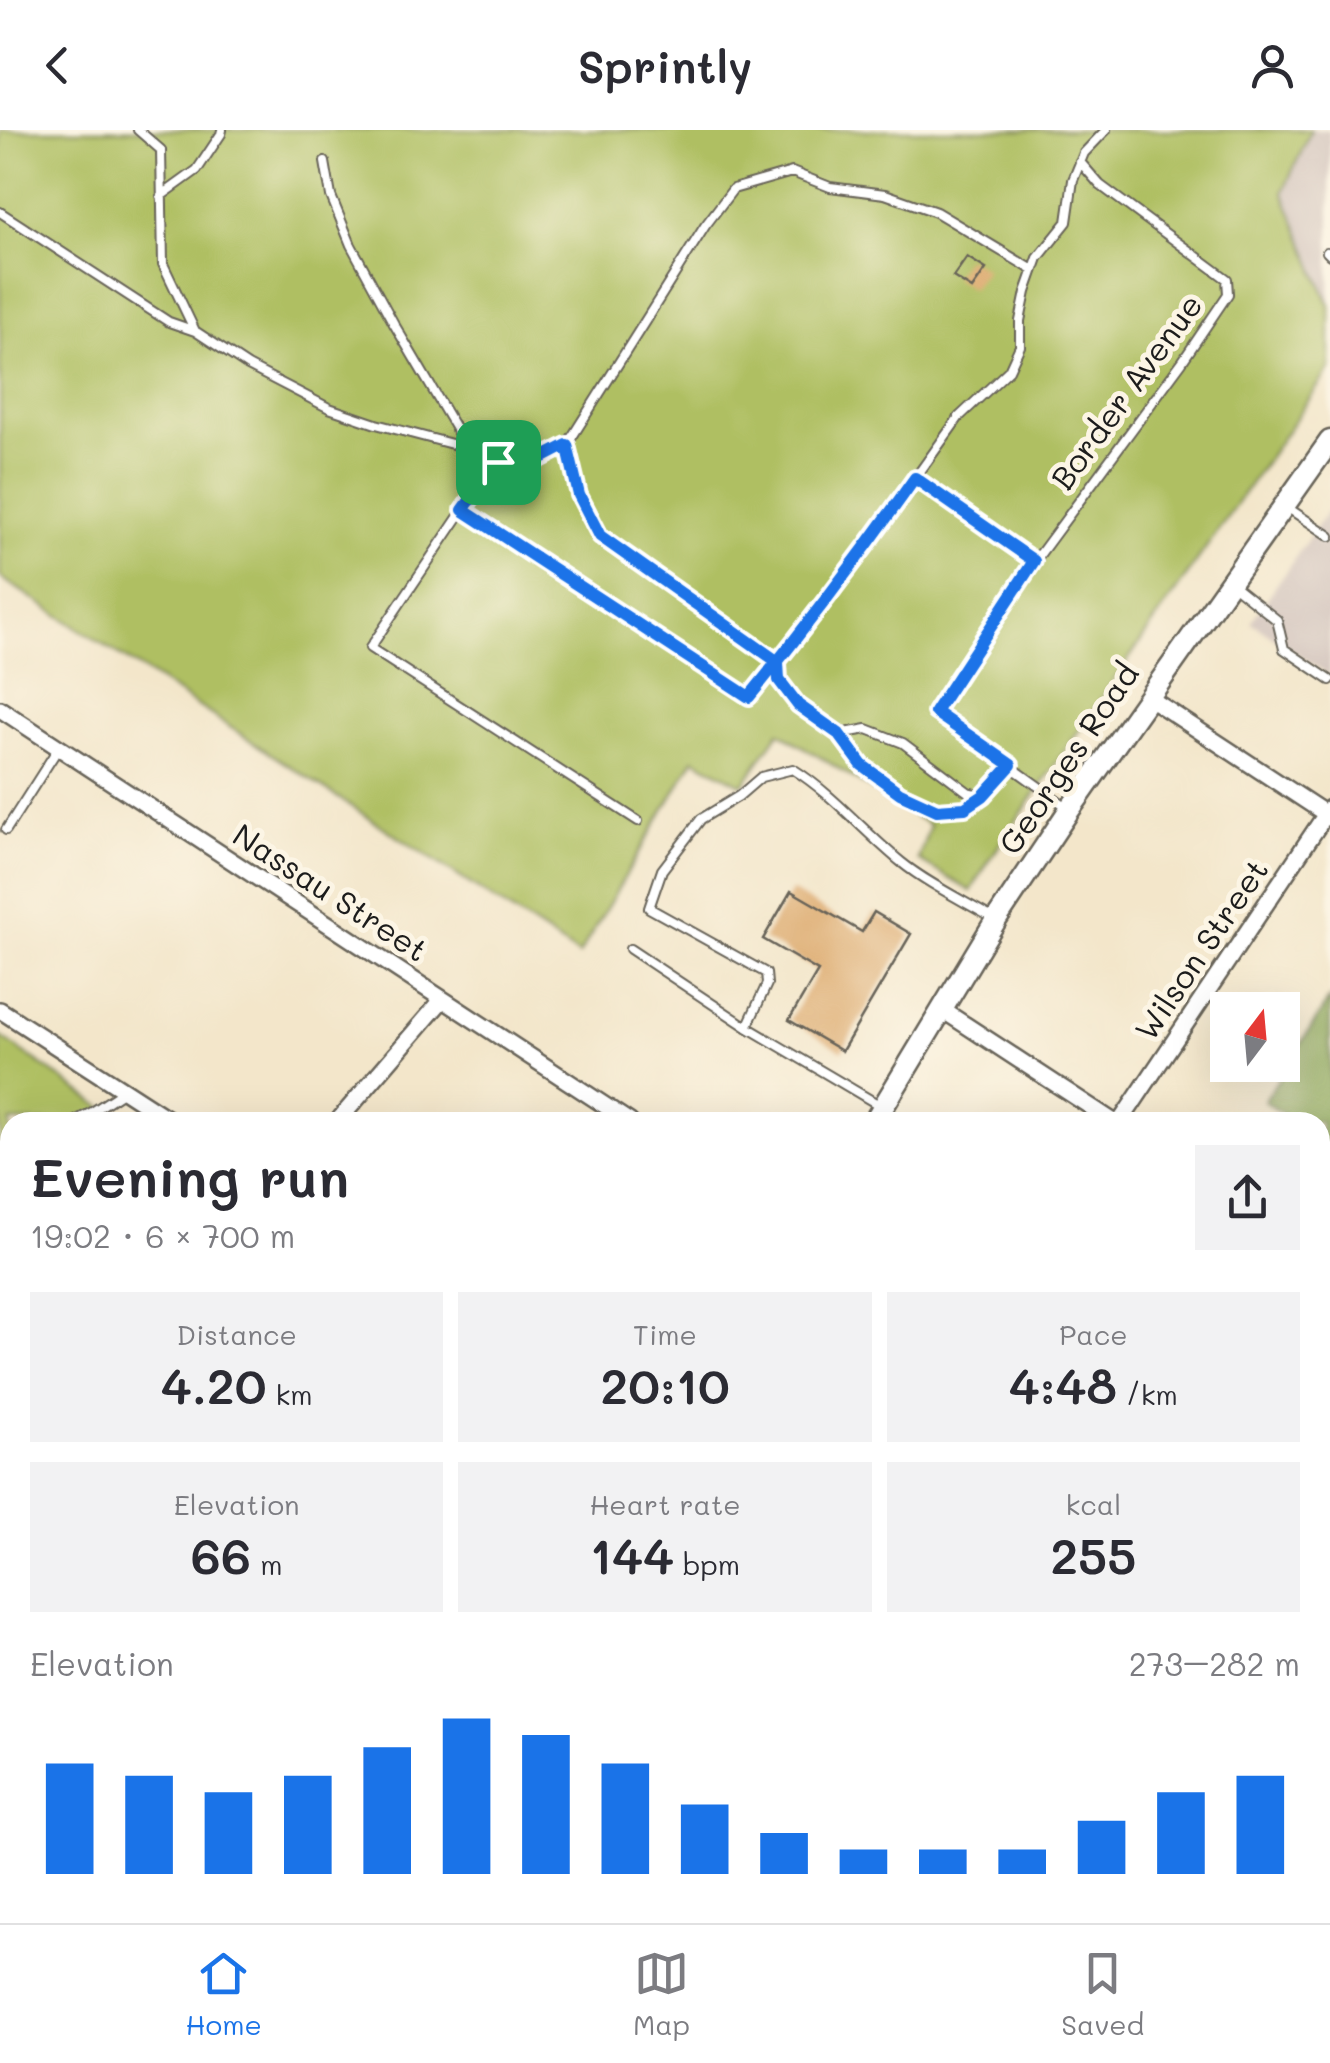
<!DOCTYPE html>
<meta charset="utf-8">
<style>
:root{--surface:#fff;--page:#f2f2f3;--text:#2b2b33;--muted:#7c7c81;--line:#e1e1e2;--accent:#1a73e8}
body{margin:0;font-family:Mali,sans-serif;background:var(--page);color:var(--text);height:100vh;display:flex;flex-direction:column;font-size:38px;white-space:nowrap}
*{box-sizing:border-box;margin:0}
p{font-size:32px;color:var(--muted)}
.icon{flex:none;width:55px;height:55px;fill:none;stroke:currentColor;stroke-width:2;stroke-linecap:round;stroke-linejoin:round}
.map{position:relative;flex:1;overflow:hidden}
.panel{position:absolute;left:0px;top:982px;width:1330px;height:812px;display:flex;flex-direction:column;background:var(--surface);border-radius:30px 30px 0 0;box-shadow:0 10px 40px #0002}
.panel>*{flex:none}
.needle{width:65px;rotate:16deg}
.buttons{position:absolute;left:1210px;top:862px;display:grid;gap:20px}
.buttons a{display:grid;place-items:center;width:90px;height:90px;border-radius:0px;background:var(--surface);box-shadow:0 10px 40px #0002;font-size:50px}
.pin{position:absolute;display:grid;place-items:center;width:85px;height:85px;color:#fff;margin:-42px;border-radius:20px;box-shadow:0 5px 15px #0006}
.round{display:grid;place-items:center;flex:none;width:105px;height:105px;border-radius:0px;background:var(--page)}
.headline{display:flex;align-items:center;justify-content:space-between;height:170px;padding:0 30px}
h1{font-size:55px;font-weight:600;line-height:75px}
.figures{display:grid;grid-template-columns:repeat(3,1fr);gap:15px;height:170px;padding:10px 30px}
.figures div{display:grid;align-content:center;border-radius:0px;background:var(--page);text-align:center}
.figures b{font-size:50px;font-weight:600}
.figures small{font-size:28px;font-weight:400}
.figures p{font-size:28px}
.chart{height:280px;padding:20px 30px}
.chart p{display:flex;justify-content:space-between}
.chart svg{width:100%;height:180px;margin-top:10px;stroke:var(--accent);stroke-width:6}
header{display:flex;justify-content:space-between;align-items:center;height:130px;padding:0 30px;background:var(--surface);font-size:45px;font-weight:600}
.tab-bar{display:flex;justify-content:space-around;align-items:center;height:140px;border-top:2px solid var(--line);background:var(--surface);font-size:28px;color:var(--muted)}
.tab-bar a{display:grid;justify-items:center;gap:5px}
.tab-bar .selected{color:var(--accent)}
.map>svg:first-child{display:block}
.industrial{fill:#cfc0ba}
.green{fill:#afbf62;stroke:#666e3f;stroke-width:2.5}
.forest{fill:#8ba658;stroke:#54613a;stroke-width:2.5}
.building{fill:#ddab70}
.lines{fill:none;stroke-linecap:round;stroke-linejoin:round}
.service-casing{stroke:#676359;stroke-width:12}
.minor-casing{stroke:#676359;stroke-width:20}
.tertiary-casing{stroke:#676359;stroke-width:25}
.path{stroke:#676359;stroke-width:2.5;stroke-dasharray:2.5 8;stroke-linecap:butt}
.service{stroke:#fff;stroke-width:8}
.minor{stroke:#fff;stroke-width:15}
.tertiary{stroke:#fff;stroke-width:20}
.route-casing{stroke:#fff;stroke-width:20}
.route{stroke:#1a73e8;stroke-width:12}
.labels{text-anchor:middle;stroke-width:10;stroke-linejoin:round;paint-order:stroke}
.street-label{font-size:32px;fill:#1c1c1c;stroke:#fcf5e5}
</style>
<header><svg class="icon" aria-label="back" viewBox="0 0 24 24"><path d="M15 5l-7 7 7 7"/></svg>Sprintly<svg class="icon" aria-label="person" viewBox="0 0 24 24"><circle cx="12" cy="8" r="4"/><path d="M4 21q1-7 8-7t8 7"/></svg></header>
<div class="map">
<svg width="1330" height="1793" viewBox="0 0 1330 1793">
<rect width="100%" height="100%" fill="#fcf5e5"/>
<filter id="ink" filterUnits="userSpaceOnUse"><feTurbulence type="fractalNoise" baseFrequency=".01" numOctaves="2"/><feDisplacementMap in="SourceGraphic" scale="20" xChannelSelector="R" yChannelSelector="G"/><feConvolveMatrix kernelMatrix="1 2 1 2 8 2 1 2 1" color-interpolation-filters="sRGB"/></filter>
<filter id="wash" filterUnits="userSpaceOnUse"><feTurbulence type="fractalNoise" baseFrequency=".0048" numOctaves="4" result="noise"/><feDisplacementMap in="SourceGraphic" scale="40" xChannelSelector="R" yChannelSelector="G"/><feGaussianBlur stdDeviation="2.25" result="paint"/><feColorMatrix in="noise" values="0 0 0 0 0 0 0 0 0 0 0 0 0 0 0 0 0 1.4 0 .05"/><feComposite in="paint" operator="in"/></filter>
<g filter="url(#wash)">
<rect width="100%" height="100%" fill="#f3e6ca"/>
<path class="industrial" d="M1311,0H1330V176L1282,62Z
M1330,377V546L1251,492Z
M1330,1497V1675L1320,1660V1504Z"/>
<path class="green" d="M0,0H1311L1283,62L1330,176V239L992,726L971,761L918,730L930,695L779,602L743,655L694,629L579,825L0,447Z
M0,906L112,984L113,992H10V1661L0,1644Z"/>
<path class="forest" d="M1330,868V1018L1320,1011V992H1294L1264,971Z
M1330,1354V1497L1320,1504V1360Z
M1320,1660L1330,1675V1793H1306L1301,1785H1320Z"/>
<g id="blocks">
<path class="building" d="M967,127L986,139L972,159L953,147Z
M791,761L862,802L874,782L911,804L842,921L789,890L818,841L763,809Z
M1330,1552V1575L1320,1581V1558Z"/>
</g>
</g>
<g filter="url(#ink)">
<use href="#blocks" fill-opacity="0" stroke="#676359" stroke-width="2.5"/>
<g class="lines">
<g class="service-casing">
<path id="service" d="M138,0L161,20L163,134L195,201L248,236L329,278L376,294L467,318
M325,32L331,66L351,115L394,194L467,318L498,332
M161,66L197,40L221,4L222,0
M0,82L169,192L195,201
M1327,122L1330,125
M567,315L579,365L600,406L778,531C779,537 777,543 779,548C786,571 820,591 839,604L867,599L903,613L968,662L983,666L1011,635
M915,348L1035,431
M1288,378L1330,406
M463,380L749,567L866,417L959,287L1009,240L1020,216V191L1026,162L1038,128L1067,92L1073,50L1084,23L1106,0
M1233,455L1277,490L1284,519L1330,550
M1067,677L935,582L1035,431L1182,232L1228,164L1227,149L1100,55L1080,32
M638,691L370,518L463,380L498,332L540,329L567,315L705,96L733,59L792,42L830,57L885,64L936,82L1033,140
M6,700L59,617
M630,819L747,897L879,975
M747,897L767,854L766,843L649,778L662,740L701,689L739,666L761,647L793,639C833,664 864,702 901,732C928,754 966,772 996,790
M73,992L92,982
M95,992L92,982L124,961
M0,1036L10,1030
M0,1246L10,1241
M0,1425L10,1420
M1320,1517L1330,1511
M1320,1646L1330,1657
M359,1793L372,1785"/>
</g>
<g class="minor-casing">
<path id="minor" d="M1148,567L1326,684
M0,579L630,992
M941,879L1114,992
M0,880L173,992
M337,992L442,870
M1120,992L1330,678
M288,1785L293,1793
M526,1785L530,1793
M754,1785L758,1793
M981,1785L986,1793
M1252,1785L1258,1793
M1014,1793L1029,1785"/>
</g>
<g class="tertiary-casing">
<path id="tertiary" d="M874,992L996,790L1070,679L1330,311
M178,1793L188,1785"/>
</g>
<path class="path" d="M849,617C866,641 906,672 935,679C945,682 959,678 968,676"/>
<use href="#service" class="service"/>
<use href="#minor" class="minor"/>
<use href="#tertiary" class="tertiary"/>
</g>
</g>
<g class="lines" filter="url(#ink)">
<g class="route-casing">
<path id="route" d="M498,332L540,329L567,315L579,365L600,406L778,532L779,550L798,575L839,604L862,635L900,663L937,680L965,678L983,666L1011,635L935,582L1034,431L915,348C862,423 807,496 749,567L463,380L498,332"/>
</g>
<use href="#route" class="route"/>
</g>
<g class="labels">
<g class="street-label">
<text transform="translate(1127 262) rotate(-54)" y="11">Border Avenue</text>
<text transform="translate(1069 629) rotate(-56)" y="11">Georges Road</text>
<text transform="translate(330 763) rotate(33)" y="11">Nassau Street</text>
<text transform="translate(1202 820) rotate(-56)" y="11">Wilson Street</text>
</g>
</g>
</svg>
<div class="buttons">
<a><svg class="needle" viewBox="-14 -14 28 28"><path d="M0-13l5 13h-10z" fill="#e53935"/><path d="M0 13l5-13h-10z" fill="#7c7c81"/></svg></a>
</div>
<div class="pin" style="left:498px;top:332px;background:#1e9e55"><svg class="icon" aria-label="arrive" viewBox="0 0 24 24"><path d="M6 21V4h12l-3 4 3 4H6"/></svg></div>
<section class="panel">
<div class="headline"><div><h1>Evening run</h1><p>19:02 · 6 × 700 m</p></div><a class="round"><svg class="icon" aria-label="share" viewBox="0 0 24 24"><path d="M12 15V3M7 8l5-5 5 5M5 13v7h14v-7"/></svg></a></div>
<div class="figures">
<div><p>Distance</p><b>4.20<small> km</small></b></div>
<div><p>Time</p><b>20:10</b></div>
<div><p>Pace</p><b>4:48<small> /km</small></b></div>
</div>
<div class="figures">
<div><p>Elevation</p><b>66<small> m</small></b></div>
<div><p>Heart rate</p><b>144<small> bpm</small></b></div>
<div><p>kcal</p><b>255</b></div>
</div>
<div class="chart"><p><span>Elevation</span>273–282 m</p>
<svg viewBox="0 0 160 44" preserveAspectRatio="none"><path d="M5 44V17M15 44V20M25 44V24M35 44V20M45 44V13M55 44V6M65 44V10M75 44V17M85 44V27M95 44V34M105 44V38M115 44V38M125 44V38M135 44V31M145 44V24M155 44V20"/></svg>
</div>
</section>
</div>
<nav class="tab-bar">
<a class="selected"><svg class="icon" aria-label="home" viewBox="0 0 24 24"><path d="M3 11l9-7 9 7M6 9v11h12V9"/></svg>Home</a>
<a><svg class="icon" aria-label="map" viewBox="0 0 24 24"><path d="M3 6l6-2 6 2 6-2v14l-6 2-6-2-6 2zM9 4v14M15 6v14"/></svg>Map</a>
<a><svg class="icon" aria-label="saved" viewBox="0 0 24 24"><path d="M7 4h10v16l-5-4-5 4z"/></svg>Saved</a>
</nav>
